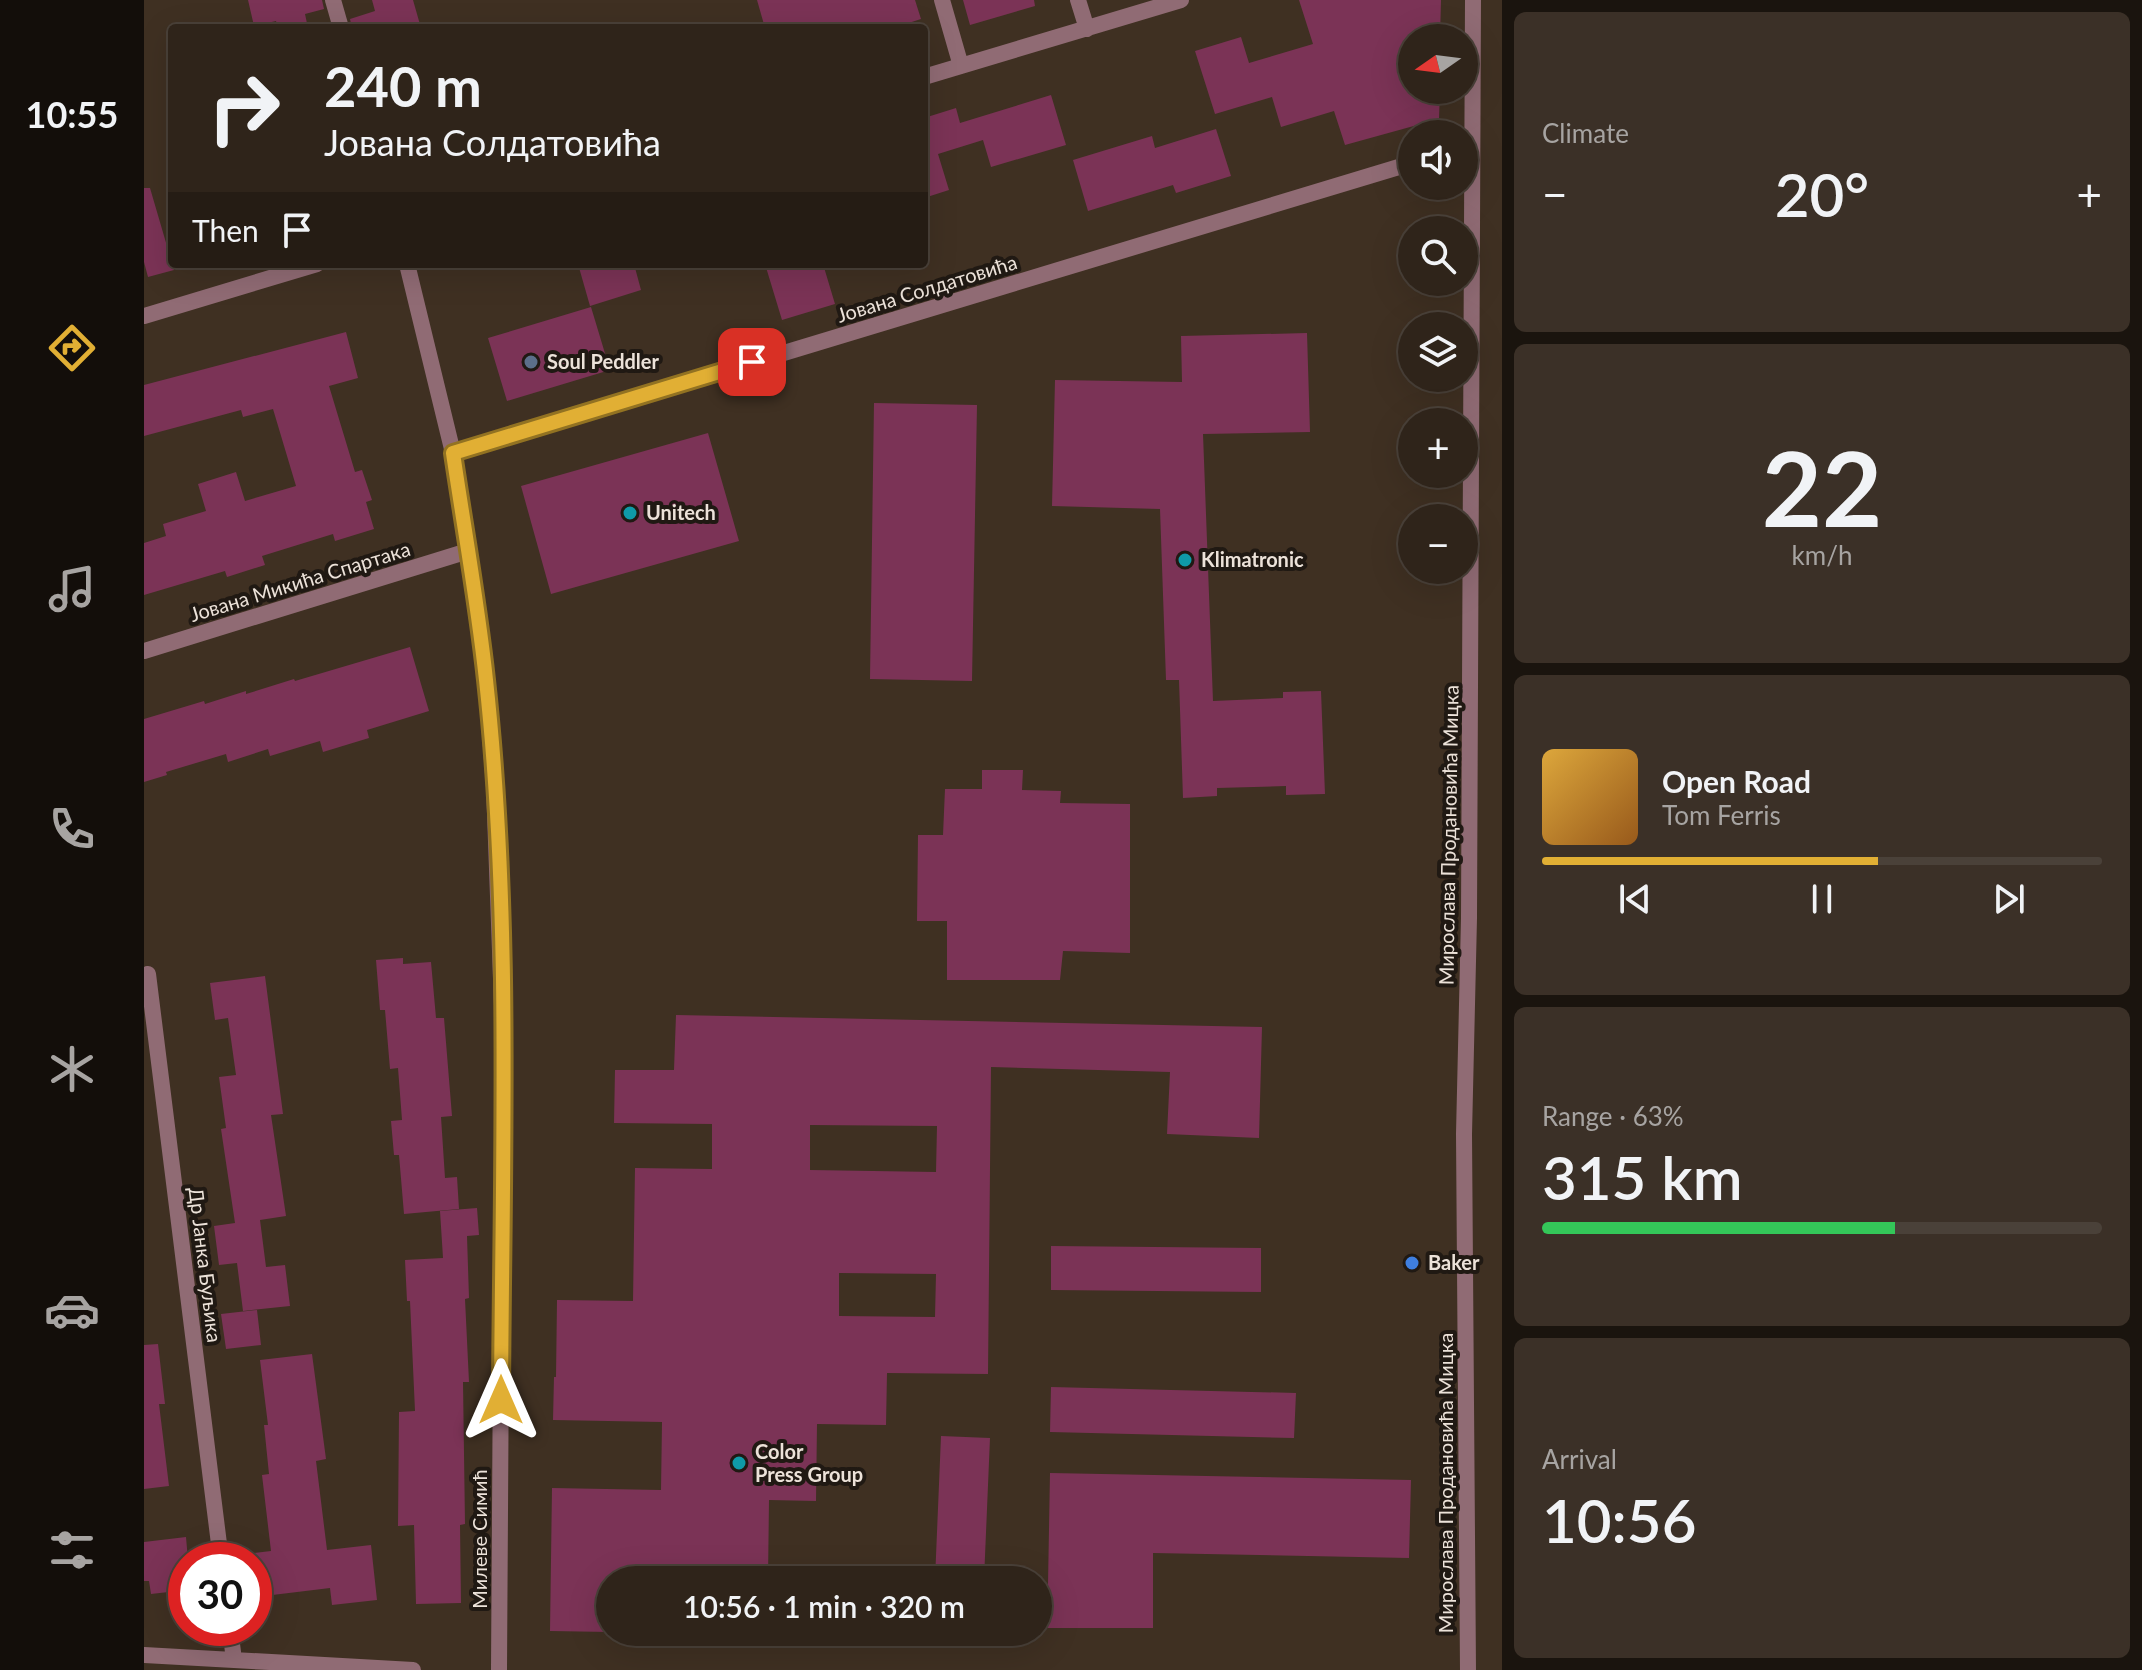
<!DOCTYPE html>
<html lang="en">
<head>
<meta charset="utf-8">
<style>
	body { margin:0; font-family:Lato,sans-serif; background:#3b3027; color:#f1f3f6; height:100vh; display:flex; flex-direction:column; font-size:30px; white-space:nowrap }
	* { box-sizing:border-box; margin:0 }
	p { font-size:26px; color:#a7a4a2 }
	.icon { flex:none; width:44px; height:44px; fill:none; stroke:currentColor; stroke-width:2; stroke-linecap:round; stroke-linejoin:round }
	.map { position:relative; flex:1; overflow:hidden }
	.side { display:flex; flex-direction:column; gap:12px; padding:12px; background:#1a140e; width:640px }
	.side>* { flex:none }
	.banner { position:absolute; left:24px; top:24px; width:760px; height:244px; border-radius:8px; box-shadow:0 8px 32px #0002,0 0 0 2px #4a4139; background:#2f241a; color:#f1f3f6; overflow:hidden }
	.needle { width:52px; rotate:256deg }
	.buttons { position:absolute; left:1254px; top:24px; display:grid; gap:16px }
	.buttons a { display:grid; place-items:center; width:80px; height:80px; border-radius:50%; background:#2f241a; box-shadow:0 8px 32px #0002,0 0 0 2px #4a4139; font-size:40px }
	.speed { position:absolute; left:24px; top:1542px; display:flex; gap:16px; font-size:40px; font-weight:700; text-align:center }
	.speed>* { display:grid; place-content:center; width:104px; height:104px; border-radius:50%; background:#2f241a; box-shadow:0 8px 32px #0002,0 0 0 2px #4a4139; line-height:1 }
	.speed .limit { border:12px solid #d22; background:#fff; color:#111 }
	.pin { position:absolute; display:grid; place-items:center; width:68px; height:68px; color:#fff; margin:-34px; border-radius:16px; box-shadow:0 4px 12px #0006 }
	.me { position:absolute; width:88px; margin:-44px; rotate:0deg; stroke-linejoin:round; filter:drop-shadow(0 0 6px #0008) }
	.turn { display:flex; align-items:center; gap:28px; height:168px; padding:0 24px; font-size:36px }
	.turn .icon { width:104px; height:104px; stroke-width:2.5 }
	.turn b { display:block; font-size:56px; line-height:68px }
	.then { display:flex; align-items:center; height:76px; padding:0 24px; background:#0003; gap:16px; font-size:30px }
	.big { font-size:60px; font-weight:600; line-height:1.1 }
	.side .tile { flex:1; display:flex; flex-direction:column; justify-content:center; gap:12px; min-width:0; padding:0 28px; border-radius:12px; background:#3b3027 }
	.side .dial { align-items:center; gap:0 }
	.dial b { font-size:104px; line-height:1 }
	.song { display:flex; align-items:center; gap:24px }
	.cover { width:96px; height:96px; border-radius:12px; background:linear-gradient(135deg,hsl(40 70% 55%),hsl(30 70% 35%)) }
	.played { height:8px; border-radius:4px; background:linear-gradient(90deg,#e1af34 60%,#4a4139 60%) }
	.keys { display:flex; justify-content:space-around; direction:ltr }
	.heat { display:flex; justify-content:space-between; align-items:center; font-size:44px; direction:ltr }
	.charge { height:12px; border-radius:6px; background:linear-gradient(90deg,#34c759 63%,#4a4139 0) }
	.trip { position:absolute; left:452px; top:1566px; width:456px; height:80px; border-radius:40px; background:#2f241a; box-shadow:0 8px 32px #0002,0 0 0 2px #4a4139; font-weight:600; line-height:80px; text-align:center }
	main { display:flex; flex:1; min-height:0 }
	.tab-bar { display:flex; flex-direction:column; width:144px; justify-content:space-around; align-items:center; background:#130e0a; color:#a7a4a2 }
	.tab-bar .icon { width:56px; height:56px }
	.tab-bar .active { color:#e1af34 }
	.tab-bar b { font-size:36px; color:#f1f3f6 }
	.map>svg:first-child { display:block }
	.building { fill:#7b3356; fill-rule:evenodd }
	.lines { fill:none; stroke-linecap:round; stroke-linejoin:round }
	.street { stroke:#906b74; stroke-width:16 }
	.route-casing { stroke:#927222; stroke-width:20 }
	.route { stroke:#e1af34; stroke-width:14 }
	.service-dot { fill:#5c6f8a; stroke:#201913; stroke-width:3 }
	.culture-dot { fill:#0f9aa8; stroke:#201913; stroke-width:3 }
	.shop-dot { fill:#3f7fe0; stroke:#201913; stroke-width:3 }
	.labels { text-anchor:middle; stroke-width:8; stroke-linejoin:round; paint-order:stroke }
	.street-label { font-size:20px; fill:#ece2d9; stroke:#201913 }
	.poi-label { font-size:20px; font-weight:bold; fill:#ece2d9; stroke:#201913; text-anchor:start }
</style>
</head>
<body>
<main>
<nav class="tab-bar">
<b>10:55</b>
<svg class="icon active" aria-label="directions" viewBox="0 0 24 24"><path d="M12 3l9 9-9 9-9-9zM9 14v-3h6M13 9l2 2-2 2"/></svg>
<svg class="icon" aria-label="music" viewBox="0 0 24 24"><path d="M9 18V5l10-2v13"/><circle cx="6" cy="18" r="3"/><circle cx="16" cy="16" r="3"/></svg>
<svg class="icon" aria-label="phone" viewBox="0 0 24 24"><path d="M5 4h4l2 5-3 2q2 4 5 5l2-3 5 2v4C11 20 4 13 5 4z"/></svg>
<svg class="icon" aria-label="climate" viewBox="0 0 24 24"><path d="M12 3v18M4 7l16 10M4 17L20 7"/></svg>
<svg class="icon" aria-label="car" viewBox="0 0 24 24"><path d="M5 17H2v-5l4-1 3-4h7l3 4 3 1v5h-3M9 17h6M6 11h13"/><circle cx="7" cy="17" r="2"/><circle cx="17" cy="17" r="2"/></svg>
<svg class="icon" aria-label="filters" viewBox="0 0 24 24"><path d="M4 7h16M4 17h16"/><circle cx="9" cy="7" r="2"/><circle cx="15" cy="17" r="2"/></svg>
</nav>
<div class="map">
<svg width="1358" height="1670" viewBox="0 0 1358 1670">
	<rect width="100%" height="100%" fill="#3f3022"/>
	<path class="building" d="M 104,0 L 178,0 L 180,9 L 161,14 L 164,28 L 134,28 L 132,21 L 110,26 Z
		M 228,0 L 269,0 L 277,28 L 208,28 L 206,19 L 231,11 Z
		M 613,0 L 771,0 L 777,19 L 749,28 L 621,28 Z
		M 819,0 L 890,0 L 891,6 L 826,25 Z
		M 1155,0 L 1297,0 L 1296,38 L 1268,38 L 1268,90 L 1296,90 L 1295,119 L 1201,145 L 1190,111 L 1137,127 L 1128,97 L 1071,114 L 1051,51 L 1097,37 L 1105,63 L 1169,44 Z
		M 907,95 L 922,145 L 847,167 L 839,140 L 794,154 L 805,190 L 780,198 L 780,118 L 812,108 L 816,123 Z
		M 1072,129 L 1087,176 L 1032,193 L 1029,185 L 944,211 L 929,160 L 1008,136 L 1011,148 Z
		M 0,188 L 6,188 L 30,270 L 4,277 L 0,262 Z
		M 434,264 L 490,264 L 497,290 L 446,306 Z
		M 621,264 L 679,264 L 691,304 L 638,320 Z
		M 447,307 L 466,370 L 363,401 L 344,338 Z
		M 202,332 L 214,378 L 185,386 L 211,472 L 218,470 L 228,500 L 222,502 L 230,529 L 191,541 L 189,534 L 118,556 L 121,565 L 83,577 L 81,571 L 0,595 L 0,543 L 22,536 L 19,524 L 62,511 L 54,484 L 92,472 L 101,501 L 152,486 L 129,409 L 99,417 L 97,410 L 0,436 L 0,385 Z
		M 1163,333 L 1166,432 L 1059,434 L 1069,701 L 1139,698 L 1139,692 L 1177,691 L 1181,794 L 1142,795 L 1142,786 L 1073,788 L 1073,796 L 1039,798 L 1035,680 L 1022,680 L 1016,509 L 908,506 L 911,380 L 1038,382 L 1037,336 Z
		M 730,403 L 833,405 L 828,681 L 726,679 Z
		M 564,433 L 595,541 L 407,594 L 377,486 Z
		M 266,647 L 285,711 L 223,730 L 225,738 L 179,752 L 176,741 L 126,756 L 124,749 L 84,762 L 82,754 L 22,772 L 23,775 L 0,782 L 0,719 L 60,701 L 61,704 L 102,691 L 102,694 L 150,679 L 151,681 Z
		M 838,770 L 879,770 L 878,790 L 917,791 L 916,803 L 986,804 L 986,953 L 919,951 L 916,980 L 803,980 L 803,921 L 773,921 L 774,835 L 799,835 L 801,789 L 838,789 Z
		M 259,958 L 259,964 L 287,962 L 292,1018 L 300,1018 L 308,1116 L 297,1117 L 301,1178 L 313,1177 L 315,1209 L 260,1214 L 255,1155 L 250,1155 L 247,1121 L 258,1120 L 254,1068 L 246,1069 L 241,1010 L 236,1010 L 232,960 Z
		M 121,976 L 139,1114 L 127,1115 L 142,1216 L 116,1220 L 122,1267 L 141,1265 L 146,1306 L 99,1311 L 93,1263 L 75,1265 L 70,1226 L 91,1223 L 77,1129 L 82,1128 L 75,1077 L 92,1075 L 84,1018 L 71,1020 L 66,983 Z
		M 532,1015 L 1118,1027 L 1115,1138 L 1023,1134 L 1026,1072 L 847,1067 L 844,1374 L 743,1373 L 742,1425 L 673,1424 L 672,1501 L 625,1500 L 624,1580 L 466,1580 L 466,1632 L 406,1631 L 408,1488 L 517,1490 L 518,1422 L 409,1420 L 410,1377 L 412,1377 L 413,1300 L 489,1301 L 491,1168 L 568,1169 L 568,1124 L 470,1123 L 471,1070 L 530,1070 ZM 666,1125 L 793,1126 L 792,1172 L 666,1170 ZM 695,1273 L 792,1274 L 791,1317 L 695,1316 Z
		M 333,1208 L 335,1235 L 323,1236 L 325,1298 L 321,1299 L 325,1382 L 319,1382 L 321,1524 L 316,1525 L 317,1603 L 272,1604 L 270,1525 L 254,1526 L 255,1412 L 271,1411 L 266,1301 L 263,1301 L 261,1260 L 299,1258 L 296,1211 Z
		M 907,1246 L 1117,1248 L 1117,1292 L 907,1290 Z
		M 113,1310 L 117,1345 L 82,1349 L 77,1314 Z
		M 14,1344 L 21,1404 L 15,1404 L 25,1486 L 0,1489 L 0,1345 Z
		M 168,1354 L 182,1459 L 172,1461 L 183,1550 L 227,1545 L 233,1600 L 188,1605 L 186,1588 L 112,1597 L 110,1553 L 127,1551 L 118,1475 L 125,1474 L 120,1425 L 124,1425 L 116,1360 Z
		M 907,1387 L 1152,1393 L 1150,1438 L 906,1432 Z
		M 797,1436 L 846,1438 L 840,1580 L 791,1580 Z
		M 906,1473 L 1267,1480 L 1265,1558 L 1009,1553 L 1009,1628 L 894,1628 L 894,1584 L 904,1584 Z
		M 42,1537 L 44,1560 L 42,1560 L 42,1590 L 7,1594 L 5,1581 L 0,1581 L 0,1542 Z"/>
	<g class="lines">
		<path class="street" d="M 189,0 L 197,28
			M 798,0 L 817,66
			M 934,0 L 943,29
			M 780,77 L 1037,0
			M 263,264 L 309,453 L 342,681 L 350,787 L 359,1033 L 355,1670
			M 0,316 L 173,264
			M 309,453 L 1268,163
			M 0,651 L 324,551
			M 4,974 L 77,1560
			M 86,1628 L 90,1660
			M 0,1655 L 269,1670
			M 1324,1670 L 1320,1134 L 1325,918 L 1329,0"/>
	</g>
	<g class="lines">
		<defs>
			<path id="route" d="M 357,1400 C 358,1161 368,918 342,680 C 334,604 320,528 309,453 L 608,362"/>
		</defs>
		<use href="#route" class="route-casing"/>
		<use href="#route" class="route"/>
	</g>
	<circle class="service-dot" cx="387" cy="362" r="8"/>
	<g class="culture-dot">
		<circle cx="486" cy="513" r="8"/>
		<circle cx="1041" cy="560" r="8"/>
		<circle cx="595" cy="1463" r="8"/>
	</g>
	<circle class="shop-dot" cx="1268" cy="1263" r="8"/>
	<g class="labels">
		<g class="street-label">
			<text transform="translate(783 289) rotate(-17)" y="7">Јована Солдатовића</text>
			<text transform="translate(156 582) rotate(-17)" y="7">Јована Микића Спартака</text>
			<text transform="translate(1305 835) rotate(-89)" y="7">Мирослава Продановића Мицка</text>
			<text transform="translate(61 1265) rotate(83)" y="7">Др Јанка Буљика</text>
			<text transform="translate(1302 1483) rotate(-90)" y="7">Мирослава Продановића Мицка</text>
			<text transform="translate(336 1539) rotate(-90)" y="7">Милеве Симић</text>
		</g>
		<g class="poi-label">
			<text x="403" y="369">Soul Peddler</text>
			<text x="502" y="520">Unitech</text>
			<text x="1057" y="567">Klimatronic</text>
			<text x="1284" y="1270">Baker</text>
			<text x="611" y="1459">Color<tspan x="611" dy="23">Press Group</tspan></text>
		</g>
	</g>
</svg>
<div class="buttons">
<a><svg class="needle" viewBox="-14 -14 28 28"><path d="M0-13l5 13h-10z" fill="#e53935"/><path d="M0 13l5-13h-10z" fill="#a7a4a2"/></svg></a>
<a><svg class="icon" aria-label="sound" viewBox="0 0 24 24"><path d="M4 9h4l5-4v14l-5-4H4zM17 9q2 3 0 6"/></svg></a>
<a><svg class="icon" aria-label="search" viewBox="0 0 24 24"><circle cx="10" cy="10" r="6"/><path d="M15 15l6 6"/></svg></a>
<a><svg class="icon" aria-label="layers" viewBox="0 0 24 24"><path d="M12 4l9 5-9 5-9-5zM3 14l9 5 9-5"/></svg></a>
<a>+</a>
<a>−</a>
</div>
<div class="speed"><div class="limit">30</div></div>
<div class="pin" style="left:608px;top:362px;background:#d93025"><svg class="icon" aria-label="arrive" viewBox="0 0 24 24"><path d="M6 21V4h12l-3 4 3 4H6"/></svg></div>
<svg class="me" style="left:357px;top:1400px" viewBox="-20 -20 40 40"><path d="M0-17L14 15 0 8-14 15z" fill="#e1af34" stroke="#fff" stroke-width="4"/></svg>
<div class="trip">10:56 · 1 min · 320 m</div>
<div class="banner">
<div class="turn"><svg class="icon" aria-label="right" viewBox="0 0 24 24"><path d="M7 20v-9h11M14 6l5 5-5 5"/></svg><div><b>240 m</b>Јована Солдатовића</div></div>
<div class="then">Then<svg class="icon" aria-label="arrive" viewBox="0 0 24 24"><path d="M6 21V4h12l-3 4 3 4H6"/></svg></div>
</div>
</div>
<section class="side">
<div class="tile"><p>Climate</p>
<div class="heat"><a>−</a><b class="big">20°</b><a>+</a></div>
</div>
<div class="tile dial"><b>22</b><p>km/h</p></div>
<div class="tile">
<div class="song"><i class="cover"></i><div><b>Open Road</b><p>Tom Ferris</p></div></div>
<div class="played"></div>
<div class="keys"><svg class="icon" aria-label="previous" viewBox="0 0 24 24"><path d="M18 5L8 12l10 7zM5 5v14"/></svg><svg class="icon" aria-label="pause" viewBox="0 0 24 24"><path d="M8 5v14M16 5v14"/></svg><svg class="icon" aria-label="next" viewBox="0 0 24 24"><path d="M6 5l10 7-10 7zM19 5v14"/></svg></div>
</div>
<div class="tile"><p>Range · 63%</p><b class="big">315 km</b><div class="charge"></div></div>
<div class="tile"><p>Arrival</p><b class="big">10:56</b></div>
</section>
</main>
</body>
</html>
